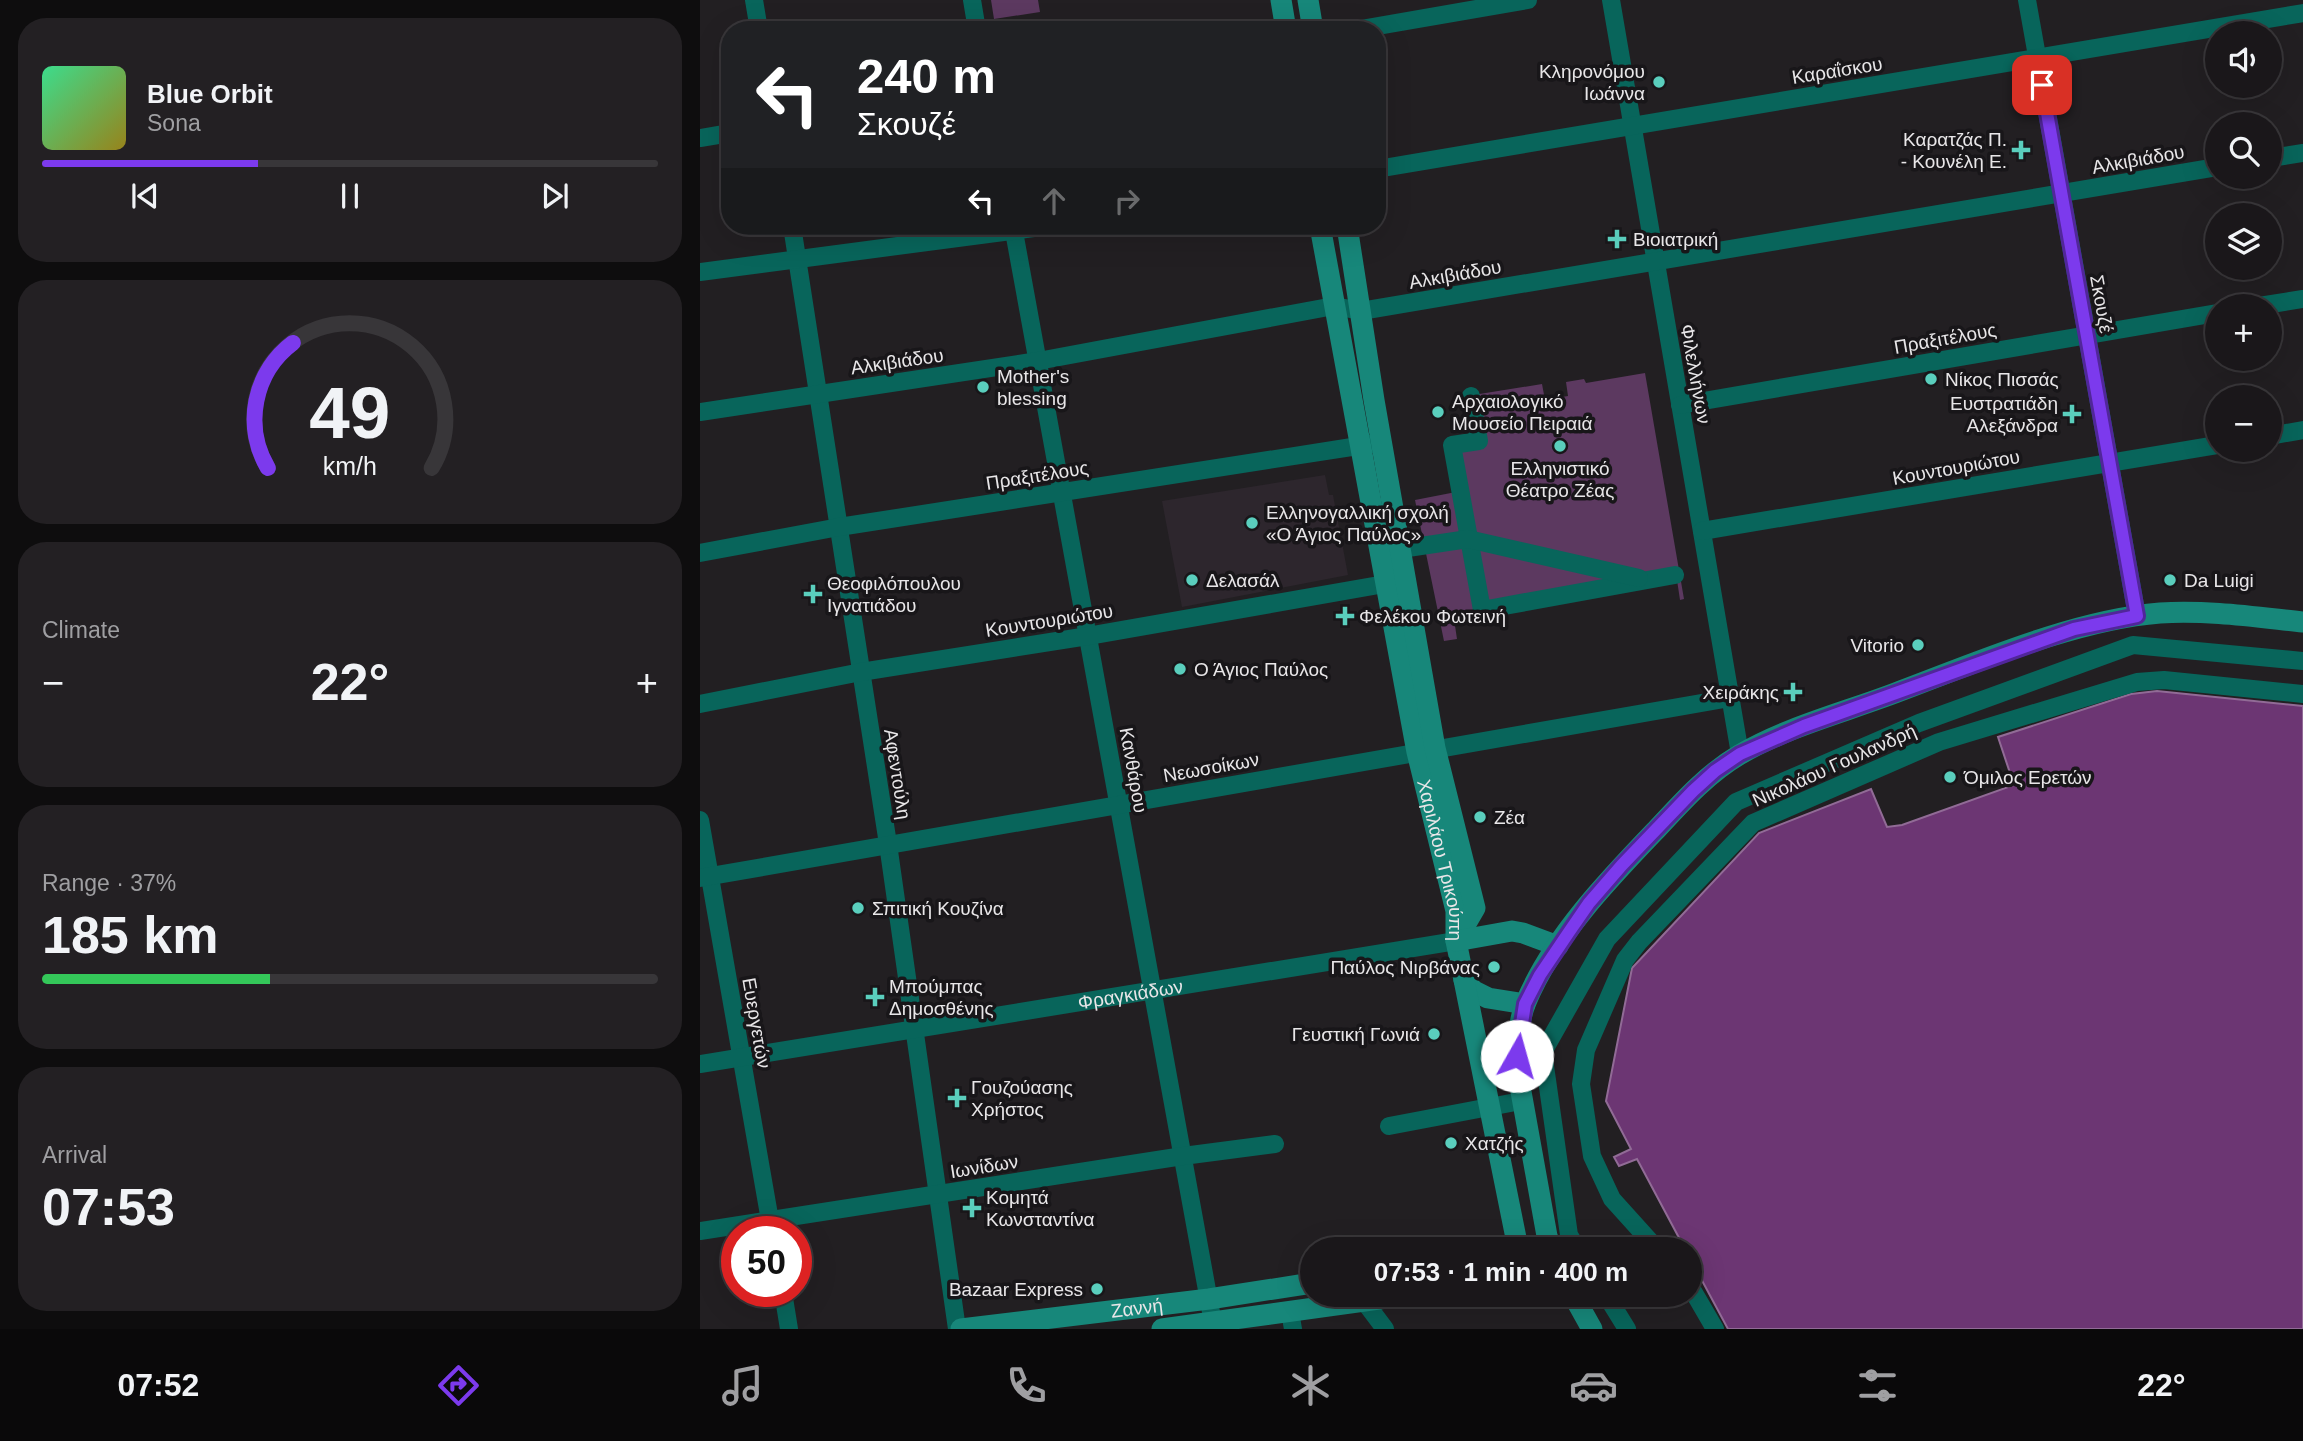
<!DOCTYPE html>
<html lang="en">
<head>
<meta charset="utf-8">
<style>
	body { margin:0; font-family:Arial,sans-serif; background:#232023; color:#f1f3f6; height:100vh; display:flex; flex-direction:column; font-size:26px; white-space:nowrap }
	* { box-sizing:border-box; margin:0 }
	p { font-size:23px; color:#9f9fa2 }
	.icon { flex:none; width:38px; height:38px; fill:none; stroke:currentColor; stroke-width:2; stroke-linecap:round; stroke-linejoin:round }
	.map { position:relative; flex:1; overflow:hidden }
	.drawer { display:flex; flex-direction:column; gap:18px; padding:18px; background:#0e0d0e; width:700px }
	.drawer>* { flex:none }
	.banner { position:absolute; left:21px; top:21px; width:665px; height:214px; border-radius:28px; box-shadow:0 7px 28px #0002,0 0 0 2px #383639; background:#202124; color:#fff; overflow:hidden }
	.buttons { position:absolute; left:1505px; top:21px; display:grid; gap:14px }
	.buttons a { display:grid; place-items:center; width:77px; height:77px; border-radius:50%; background:#1a171a; box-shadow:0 7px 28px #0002,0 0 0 2px #383639; font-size:35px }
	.speed { position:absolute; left:21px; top:1216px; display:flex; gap:14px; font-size:35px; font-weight:700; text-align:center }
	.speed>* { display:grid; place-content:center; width:91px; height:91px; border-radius:50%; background:#1a171a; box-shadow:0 7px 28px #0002,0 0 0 2px #383639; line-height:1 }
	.speed .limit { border:10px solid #d22; background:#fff; color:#111 }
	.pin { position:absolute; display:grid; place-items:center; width:60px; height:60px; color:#fff; margin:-30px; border-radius:14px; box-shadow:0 4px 10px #0006 }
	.me { position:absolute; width:77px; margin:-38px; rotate:7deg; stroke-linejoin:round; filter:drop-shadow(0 0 5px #0008) }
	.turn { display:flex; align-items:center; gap:24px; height:147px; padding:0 21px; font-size:32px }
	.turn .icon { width:91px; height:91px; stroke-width:2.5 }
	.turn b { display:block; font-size:49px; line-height:60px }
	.lanes { display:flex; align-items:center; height:66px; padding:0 21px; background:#0003; justify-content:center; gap:35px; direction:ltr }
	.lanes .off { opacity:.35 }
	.big { font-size:52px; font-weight:700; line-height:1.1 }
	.drawer .widget { flex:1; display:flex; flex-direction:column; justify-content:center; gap:10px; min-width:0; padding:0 24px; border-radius:28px; background:#232023 }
	.drawer .dial { align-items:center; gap:0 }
	.dial svg { height:182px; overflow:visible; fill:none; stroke:#383639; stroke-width:7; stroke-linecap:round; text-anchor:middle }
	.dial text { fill:#f1f3f6; stroke:none }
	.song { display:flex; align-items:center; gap:21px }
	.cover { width:84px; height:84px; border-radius:10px; background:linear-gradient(135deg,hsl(150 70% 55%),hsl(50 70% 35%)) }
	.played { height:7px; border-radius:4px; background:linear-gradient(90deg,#7c3aed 35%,#383639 35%) }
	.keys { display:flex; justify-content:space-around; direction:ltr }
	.heat { display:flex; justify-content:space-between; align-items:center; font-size:38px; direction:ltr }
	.charge { height:10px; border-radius:5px; background:linear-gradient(90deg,#34c759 37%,#383639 0) }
	.trip { position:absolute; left:600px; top:1237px; width:402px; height:70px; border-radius:35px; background:#1a171a; box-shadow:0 7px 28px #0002,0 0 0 2px #383639; font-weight:700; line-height:70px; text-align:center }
	.menu { display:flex; height:112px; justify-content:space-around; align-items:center; background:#0a090a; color:#9f9fa2 }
	.menu .icon { width:49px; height:49px }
	.menu .active { color:#7c3aed }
	.menu b { font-size:32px; color:#f1f3f6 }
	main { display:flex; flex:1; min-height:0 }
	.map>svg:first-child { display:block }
	.built { fill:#2d262d }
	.green { fill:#5c3960 }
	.water { fill:#6c3673; stroke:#916b96; stroke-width:2 }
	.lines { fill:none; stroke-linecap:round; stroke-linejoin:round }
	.street { stroke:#08655b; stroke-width:18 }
	.secondary { stroke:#17877a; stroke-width:21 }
	.route-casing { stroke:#51269a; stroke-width:18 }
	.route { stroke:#7c3aed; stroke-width:12 }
	.poi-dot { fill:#5acebd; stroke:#181619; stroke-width:2.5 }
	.labels { text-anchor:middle; stroke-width:7; stroke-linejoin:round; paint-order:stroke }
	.street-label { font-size:19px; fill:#e8e6e8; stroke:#181619 }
	.poi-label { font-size:19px; fill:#e8e6e8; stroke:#181619; text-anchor:start }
</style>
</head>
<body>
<main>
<section class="drawer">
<div class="widget">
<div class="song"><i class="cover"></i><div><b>Blue Orbit</b><p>Sona</p></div></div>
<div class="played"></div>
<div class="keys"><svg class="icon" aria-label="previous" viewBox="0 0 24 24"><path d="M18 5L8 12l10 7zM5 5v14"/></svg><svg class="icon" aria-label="pause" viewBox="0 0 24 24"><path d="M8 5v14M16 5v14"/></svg><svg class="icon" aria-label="next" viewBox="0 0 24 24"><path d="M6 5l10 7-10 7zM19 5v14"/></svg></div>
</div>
<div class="widget dial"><svg viewBox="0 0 100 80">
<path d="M14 69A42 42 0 1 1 86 69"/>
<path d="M14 69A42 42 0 0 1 25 14" stroke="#7c3aed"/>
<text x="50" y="56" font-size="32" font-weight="700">49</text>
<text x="50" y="72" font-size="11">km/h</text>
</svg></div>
<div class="widget"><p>Climate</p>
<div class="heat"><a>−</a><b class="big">22°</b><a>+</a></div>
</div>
<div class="widget"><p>Range · 37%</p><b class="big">185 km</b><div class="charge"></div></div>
<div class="widget"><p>Arrival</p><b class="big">07:53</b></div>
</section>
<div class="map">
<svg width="1603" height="1329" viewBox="0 0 1603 1329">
	<rect width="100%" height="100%" fill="#221f22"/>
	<path class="built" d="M 625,475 L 629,495 L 633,495 L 648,575 L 482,607 L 462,501 Z"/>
	<path class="green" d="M 291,0 L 338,0 L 340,12 L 294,19 Z
		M 945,373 L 984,599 L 980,600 L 977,580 L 754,619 L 757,639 L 744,641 L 715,500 L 756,492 L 748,442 L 774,437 L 767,396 L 842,384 L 845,400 L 868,396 L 866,382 L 884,379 L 886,383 Z"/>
	<path class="water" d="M 1457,691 L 1603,706 L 1603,1329 L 1028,1329 L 991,1260 L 990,1250 L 985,1249 L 937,1159 L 919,1166 L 914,1157 L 931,1149 L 906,1101 L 932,968 L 1059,833 L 1171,789 L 1187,827 L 1202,825 L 1314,785 L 1298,737 L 1431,694 Z"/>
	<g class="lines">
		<g class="street">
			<path d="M 54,0 L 59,30"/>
			<path d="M 272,0 L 277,30"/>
			<path d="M 911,0 L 1040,754"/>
			<path d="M 1327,0 L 1437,616"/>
			<path d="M 655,30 L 828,0"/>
			<path d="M 0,138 L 30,133"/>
			<path d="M 1570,158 L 1603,153"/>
			<path d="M 677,169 L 1603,13"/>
			<path d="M 92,226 L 188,844 L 257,1329"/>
			<path d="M 313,226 L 511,1312"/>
			<path d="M 0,272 L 349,226"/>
			<path d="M 1559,306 L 1603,299"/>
			<path d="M 771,396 L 779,441 L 752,445 L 782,610 L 975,575"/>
			<path d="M 980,405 L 1517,313"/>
			<path d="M 0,412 L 338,361 L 634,306 L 661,311 L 1517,167"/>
			<path d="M 1570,436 L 1603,430"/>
			<path d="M 1002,531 L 1517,445"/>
			<path d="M 701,549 L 768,539 L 939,578"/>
			<path d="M 0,553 L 139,527 L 671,444"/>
			<path d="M 0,704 L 161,672 L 388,636 L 696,582"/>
			<path d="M 0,820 L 72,1232"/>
			<path d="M 0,878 L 1030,698"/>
			<path id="s1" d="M 0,1064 L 756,941"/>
			<path d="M 689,1126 L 821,1101"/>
			<path d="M 0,1231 L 483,1156 L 575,1144"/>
			<path d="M 878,1250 L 869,1235 L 843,1052 L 907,939 L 1036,802 L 1219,723 L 1433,645 L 1603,661"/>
			<path d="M 958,1250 L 912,1199 L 892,1156 L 881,1084 L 886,1050 L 925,960 L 939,942 L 1053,823 L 1239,742 L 1437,682 L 1464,680 L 1603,694"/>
			<path d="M 990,1286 L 1015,1329"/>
			<path d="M 83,1292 L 89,1329"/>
			<path d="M 663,1295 L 664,1301 L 685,1329"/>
			<path d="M 906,1295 L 927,1329"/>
			<path d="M 590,1312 L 593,1329"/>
		</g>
		<g class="secondary">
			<path d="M 581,0 L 586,30"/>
			<path d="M 608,0 L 613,30"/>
			<path id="s2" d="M 620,226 L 717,752 L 756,911 L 756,941 L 764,980 L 774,991 L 788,998 L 825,1004"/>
			<path d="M 647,226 L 674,400 L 735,748 L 775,908 L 757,939"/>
			<path d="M 756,941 L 812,931 L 823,933 L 858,946"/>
			<path d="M 764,980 L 818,1248"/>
			<path d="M 852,1250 L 847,1236 L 818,1075 C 817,1052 817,1023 826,1002 C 853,937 909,879 957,829 C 982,802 1007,774 1039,755 C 1085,728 1138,714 1187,696 C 1271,665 1372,620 1460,613 C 1508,610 1555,617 1603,622"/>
			<path d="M 873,1295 L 892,1329"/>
			<path id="s3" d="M 261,1329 L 509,1299 L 612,1283"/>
			<path d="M 462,1329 L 708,1295"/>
		</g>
	</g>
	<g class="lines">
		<defs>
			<path id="route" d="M 817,1056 L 825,1004 L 840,975 L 869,932 L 889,903 L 922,865 L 993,791 L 1015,771 L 1040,754 L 1104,726 L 1374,629 L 1437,616 L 1342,85"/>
		</defs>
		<use href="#route" class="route-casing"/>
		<use href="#route" class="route"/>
	</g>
	<g class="poi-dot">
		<circle cx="959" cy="82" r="7"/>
		<path d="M1317.5 139.5h7v7h7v7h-7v7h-7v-7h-7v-7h7z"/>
		<path d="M913.5 228.5h7v7h7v7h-7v7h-7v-7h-7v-7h7z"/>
		<circle cx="1231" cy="379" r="7"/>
		<circle cx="283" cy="387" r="7"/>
		<circle cx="738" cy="412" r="7"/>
		<path d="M1368.5 403.5h7v7h7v7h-7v7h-7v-7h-7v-7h7z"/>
		<circle cx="860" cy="446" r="7"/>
		<circle cx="552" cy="523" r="7"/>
		<circle cx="492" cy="580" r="7"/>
		<circle cx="1470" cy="580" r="7"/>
		<path d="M109.5 583.5h7v7h7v7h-7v7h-7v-7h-7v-7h7z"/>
		<path d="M641.5 605.5h7v7h7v7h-7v7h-7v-7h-7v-7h7z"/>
		<circle cx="1218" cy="645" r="7"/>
		<circle cx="480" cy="669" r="7"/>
		<path d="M1089.5 681.5h7v7h7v7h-7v7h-7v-7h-7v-7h7z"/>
		<circle cx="1250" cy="777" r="7"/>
		<circle cx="780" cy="817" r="7"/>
		<circle cx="158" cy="908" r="7"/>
		<circle cx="794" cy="967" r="7"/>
		<path d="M171.5 986.5h7v7h7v7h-7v7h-7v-7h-7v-7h7z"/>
		<circle cx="734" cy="1034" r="7"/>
		<path d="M253.5 1087.5h7v7h7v7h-7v7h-7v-7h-7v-7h7z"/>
		<circle cx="751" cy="1143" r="7"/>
		<path d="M268.5 1197.5h7v7h7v7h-7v7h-7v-7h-7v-7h7z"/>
		<circle cx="397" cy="1289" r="7"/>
	</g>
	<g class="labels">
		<g class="street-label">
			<text transform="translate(1137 70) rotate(-9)" y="7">Καραΐσκου</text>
			<text transform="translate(1438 159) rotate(-10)" y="7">Αλκιβιάδου</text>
			<text transform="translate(755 274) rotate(-10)" y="7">Αλκιβιάδου</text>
			<text transform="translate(1402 304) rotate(80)" y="7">Σκουζέ</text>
			<text transform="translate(1245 338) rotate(-10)" y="7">Πραξιτέλους</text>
			<text transform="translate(197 361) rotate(-8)" y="7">Αλκιβιάδου</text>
			<text transform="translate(996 374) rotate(80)" y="7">Φιλελλήνων</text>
			<text transform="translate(1256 467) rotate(-10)" y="7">Κουντουριώτου</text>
			<text transform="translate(337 475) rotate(-9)" y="7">Πραξιτέλους</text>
			<text transform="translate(349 620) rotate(-9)" y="7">Κουντουριώτου</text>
			<text transform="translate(1134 765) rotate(-24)" y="7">Νικολάου Γουλανδρή</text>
			<text transform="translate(511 767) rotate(-10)" y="7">Νεωσοίκων</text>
			<text transform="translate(434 770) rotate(80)" y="7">Κανθάρου</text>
			<text transform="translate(198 774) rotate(81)" y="7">Αφεντούλη</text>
			<text dy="7" stroke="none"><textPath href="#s2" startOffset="646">Χαριλάου Τρικούπη</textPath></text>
			<text dy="7" stroke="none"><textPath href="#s1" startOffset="436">Φραγκιάδων</textPath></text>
			<text transform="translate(57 1023) rotate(80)" y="7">Ευεργετών</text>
			<text transform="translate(284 1166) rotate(-9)" y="7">Ιωνίδων</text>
			<text dy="7" stroke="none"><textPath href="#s3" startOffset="177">Ζαννή</textPath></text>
		</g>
		<g class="poi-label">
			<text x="945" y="78" text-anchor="end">Κληρονόμου<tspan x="945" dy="22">Ιωάννα</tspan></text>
			<text x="1307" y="146" text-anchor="end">Καρατζάς Π.<tspan x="1307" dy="22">- Κουνέλη Ε.</tspan></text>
			<text x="933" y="246">Βιοιατρική</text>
			<text x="297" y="383">Mother's<tspan x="297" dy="22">blessing</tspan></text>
			<text x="1245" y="386">Νίκος Πισσάς</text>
			<text x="752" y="408">Αρχαιολογικό<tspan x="752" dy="22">Μουσείο Πειραιά</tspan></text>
			<text x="1358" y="410" text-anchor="end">Ευστρατιάδη<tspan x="1358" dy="22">Αλεξάνδρα</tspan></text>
			<text x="860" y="475" text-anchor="middle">Ελληνιστικό<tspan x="860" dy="22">Θέατρο Ζέας</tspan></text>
			<text x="566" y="519">Ελληνογαλλική σχολή<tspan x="566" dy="22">«Ο Άγιος Παύλος»</tspan></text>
			<text x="506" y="587">Δελασάλ</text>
			<text x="1484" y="587">Da Luigi</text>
			<text x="127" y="590">Θεοφιλόπουλου<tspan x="127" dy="22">Ιγνατιάδου</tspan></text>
			<text x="659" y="623">Φελέκου Φωτεινή</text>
			<text x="1204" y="652" text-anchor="end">Vitorio</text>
			<text x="494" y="676">Ο Άγιος Παύλος</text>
			<text x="1079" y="699" text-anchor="end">Χειράκης</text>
			<text x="1264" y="784">Όμιλος Ερετών</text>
			<text x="794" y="824">Ζέα</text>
			<text x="172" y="915">Σπιτική Κουζίνα</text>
			<text x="780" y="974" text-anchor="end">Παύλος Νιρβάνας</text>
			<text x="189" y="993">Μπούμπας<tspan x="189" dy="22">Δημοσθένης</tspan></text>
			<text x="720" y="1041" text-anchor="end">Γευστική Γωνιά</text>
			<text x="271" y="1094">Γουζούασης<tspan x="271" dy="22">Χρήστος</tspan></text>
			<text x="765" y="1150">Χατζής</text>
			<text x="286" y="1204">Κομητά<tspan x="286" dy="22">Κωνσταντίνα</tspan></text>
			<text x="383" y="1296" text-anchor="end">Bazaar Express</text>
		</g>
	</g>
</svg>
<div class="buttons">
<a><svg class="icon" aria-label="sound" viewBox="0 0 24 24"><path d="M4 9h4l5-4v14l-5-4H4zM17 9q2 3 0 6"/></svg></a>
<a><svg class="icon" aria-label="search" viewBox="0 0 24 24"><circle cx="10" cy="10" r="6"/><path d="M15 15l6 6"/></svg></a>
<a><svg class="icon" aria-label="layers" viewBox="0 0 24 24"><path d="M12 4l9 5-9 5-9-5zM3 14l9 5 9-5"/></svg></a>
<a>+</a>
<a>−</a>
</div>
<div class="speed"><div class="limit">50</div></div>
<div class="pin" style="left:1342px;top:85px;background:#d93025"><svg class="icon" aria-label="arrive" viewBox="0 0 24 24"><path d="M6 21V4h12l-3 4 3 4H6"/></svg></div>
<svg class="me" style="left:817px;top:1056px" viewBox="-20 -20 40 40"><circle r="19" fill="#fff"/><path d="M0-13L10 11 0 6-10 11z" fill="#7c3aed"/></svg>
<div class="trip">07:53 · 1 min · 400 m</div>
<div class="banner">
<div class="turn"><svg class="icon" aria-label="left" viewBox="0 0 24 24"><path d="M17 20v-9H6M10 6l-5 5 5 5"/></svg><div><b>240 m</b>Σκουζέ</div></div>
<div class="lanes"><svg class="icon" aria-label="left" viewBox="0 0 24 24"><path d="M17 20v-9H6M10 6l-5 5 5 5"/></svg><svg class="icon off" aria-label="ahead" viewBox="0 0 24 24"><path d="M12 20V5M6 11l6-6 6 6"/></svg><svg class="icon off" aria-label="right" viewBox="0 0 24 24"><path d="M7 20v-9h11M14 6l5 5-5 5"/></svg></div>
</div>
</div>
</main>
<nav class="menu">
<b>07:52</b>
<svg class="icon active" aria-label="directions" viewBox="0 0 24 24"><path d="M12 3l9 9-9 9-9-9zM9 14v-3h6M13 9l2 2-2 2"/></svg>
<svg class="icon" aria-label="music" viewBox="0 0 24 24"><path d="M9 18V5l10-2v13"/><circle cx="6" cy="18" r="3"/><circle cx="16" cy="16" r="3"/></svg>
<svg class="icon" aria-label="phone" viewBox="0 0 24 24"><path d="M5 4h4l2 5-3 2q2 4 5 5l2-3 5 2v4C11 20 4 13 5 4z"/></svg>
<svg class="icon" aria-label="climate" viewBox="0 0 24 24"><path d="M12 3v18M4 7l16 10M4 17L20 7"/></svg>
<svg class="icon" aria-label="car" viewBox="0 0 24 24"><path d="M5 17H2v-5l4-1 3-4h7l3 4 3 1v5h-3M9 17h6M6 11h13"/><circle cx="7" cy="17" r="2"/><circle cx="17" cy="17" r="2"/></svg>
<svg class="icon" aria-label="filters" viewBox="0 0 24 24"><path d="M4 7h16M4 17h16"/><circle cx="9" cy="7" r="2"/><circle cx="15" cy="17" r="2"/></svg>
<b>22°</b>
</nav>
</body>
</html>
